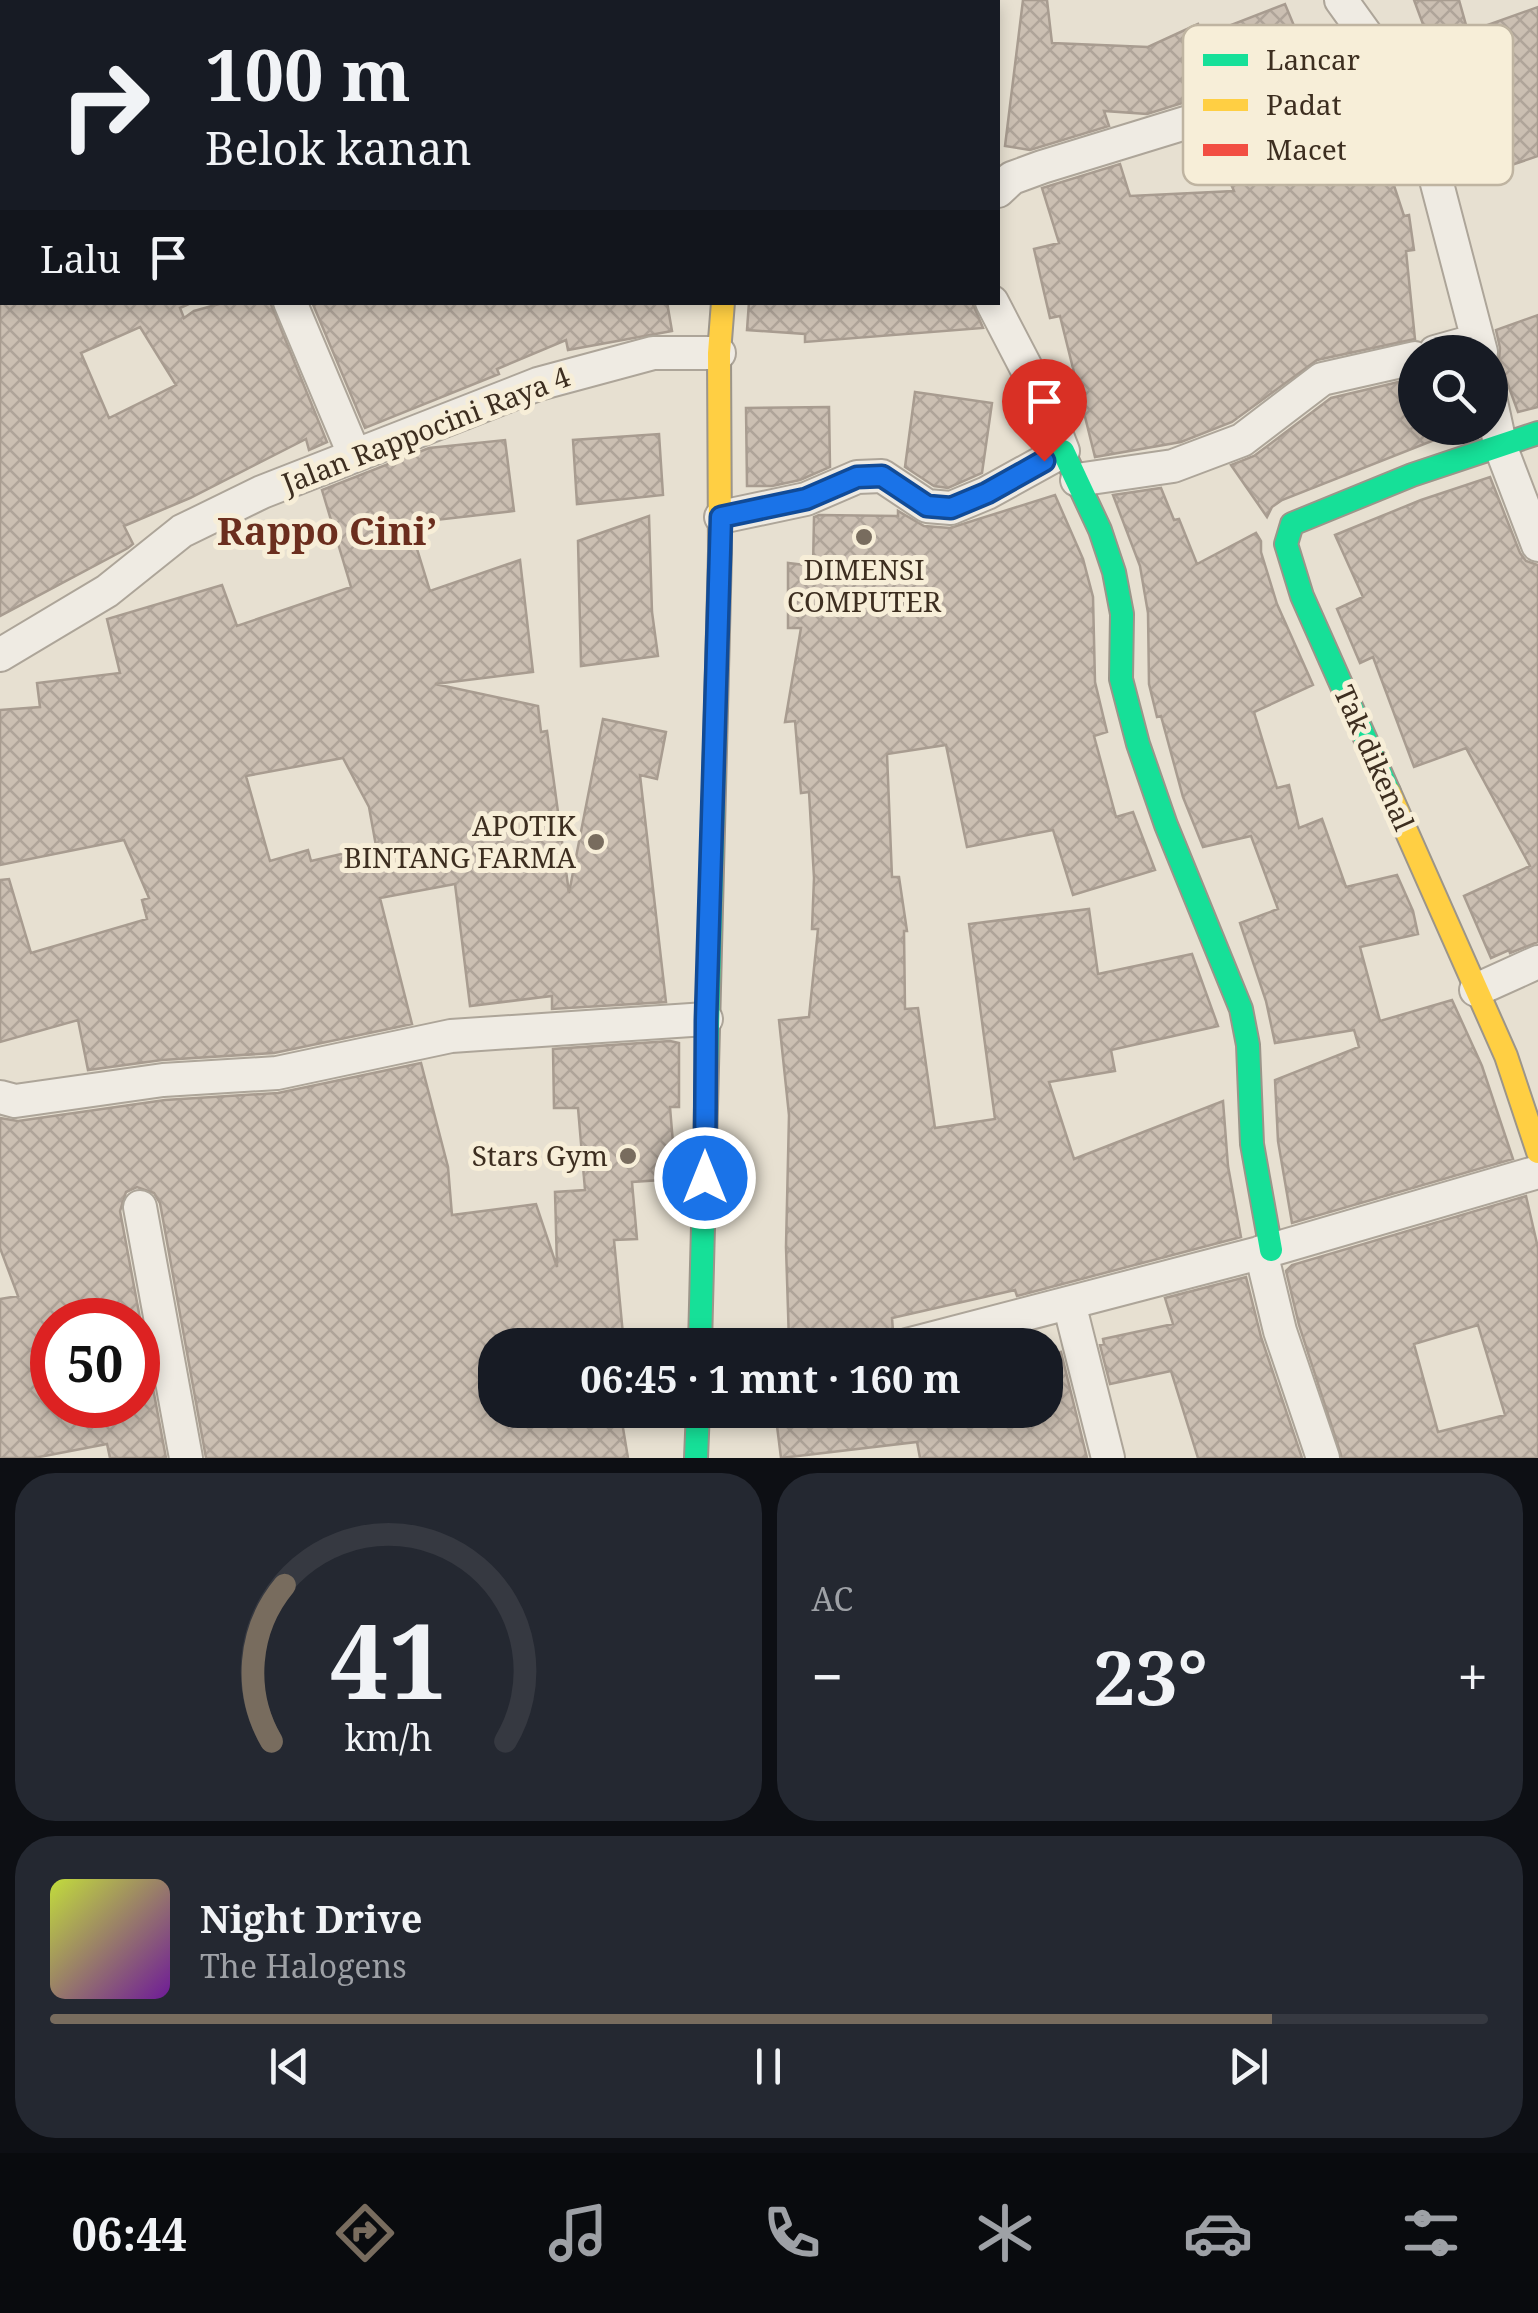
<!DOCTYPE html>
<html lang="id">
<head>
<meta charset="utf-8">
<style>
	body { margin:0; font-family:"Noto Serif",serif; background:#242831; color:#f1f3f6; height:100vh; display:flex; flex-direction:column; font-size:38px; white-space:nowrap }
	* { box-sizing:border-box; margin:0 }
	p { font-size:32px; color:#9ea1a6 }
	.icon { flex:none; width:55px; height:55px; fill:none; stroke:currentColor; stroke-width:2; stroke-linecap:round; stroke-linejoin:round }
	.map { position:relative; height:1458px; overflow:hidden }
	.details { display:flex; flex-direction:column; gap:15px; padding:15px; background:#0d0f14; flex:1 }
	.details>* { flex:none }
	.hud { position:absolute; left:0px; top:0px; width:1000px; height:305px; box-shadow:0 5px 15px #0003; background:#171b24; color:#f1f3f6; overflow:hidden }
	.fabs { position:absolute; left:1398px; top:335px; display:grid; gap:20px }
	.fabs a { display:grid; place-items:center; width:110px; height:110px; border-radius:50%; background:#171b24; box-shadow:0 5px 15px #0003; font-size:50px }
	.speed { position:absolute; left:30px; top:1298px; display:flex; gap:20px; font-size:50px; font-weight:700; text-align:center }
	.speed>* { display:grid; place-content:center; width:130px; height:130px; border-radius:50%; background:#171b24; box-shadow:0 5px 15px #0003; line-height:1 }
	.speed .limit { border:15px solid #d22; background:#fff; color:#111 }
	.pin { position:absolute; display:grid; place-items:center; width:85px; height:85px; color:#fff; margin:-102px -42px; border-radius:50% 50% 50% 0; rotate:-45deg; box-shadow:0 0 10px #0007 }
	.pin .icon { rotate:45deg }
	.me { position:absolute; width:110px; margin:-55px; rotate:0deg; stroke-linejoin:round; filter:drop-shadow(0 0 8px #0008) }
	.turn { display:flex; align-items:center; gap:35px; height:210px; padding:0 40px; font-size:45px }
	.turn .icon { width:130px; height:130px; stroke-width:2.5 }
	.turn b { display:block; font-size:70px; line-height:85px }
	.then { display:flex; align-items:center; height:95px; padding:0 40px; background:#0003; gap:20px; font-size:38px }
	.big { font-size:75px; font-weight:700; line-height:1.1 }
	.details .tile { flex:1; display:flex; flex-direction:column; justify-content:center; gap:15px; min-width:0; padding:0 35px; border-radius:40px; background:#242831 }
	.details .dial { align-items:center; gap:0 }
	.dial svg { height:260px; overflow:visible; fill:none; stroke:#363941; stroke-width:7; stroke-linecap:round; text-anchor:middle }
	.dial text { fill:#f1f3f6; stroke:none }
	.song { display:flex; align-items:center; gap:30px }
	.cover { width:120px; height:120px; border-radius:15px; background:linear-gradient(135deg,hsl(70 70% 55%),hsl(280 70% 35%)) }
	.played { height:10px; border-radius:5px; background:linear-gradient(90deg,#786c5e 85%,#363941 85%) }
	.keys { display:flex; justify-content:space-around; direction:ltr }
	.heat { display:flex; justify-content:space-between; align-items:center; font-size:55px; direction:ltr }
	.details .tiles { flex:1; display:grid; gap:15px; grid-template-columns:1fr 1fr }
	.tile:last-child { grid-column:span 2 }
	.trip { position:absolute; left:478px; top:1328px; width:585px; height:100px; border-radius:40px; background:#171b24; box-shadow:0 5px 15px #0003; font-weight:700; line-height:100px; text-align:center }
	.tabs { display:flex; height:160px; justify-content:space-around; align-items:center; background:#090b0e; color:#9ea1a6 }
	.tabs .icon { width:70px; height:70px }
	.tabs .current { color:#786c5e }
	.tabs b { font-size:45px; color:#f1f3f6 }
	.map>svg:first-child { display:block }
	.building { fill:url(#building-cross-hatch); stroke:#a89c90; stroke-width:2.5; fill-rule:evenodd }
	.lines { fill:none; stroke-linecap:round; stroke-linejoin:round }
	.street-casing { stroke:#ada599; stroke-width:36 }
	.fast-casing { stroke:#9c958a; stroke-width:26 }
	.slow-casing { stroke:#9c958a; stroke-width:26 }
	.jam-casing { stroke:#9c958a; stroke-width:26 }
	.street { stroke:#efebe3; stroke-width:32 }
	.fast { stroke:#16e098; stroke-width:22 }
	.slow { stroke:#ffcf43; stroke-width:22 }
	.jam { stroke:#f24e42; stroke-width:22 }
	.route-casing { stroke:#114b97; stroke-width:25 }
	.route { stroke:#1a73e8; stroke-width:18 }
	.poi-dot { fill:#786c5e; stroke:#f7eed8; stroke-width:4 }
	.labels { text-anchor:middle; stroke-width:10; stroke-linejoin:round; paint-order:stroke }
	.street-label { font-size:28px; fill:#3d2e20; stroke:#f7eed8 }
	.poi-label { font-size:28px; fill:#3d2e20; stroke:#f7eed8; text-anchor:end }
	.district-label { font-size:38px; font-weight:bold; fill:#6b2e1e; stroke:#f7eed8 }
	.key { fill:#f7eed8; stroke:#bfb4a1; stroke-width:2.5 }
	.key-label { font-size:28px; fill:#3d2e20 }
</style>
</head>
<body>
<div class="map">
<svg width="1538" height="1458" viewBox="0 0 1538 1458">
	<defs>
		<pattern id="building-cross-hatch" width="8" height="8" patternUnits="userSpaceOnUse" patternTransform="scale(2.5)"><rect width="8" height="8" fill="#cbbfb2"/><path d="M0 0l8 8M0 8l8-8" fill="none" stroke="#afa499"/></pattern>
	</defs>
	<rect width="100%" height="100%" fill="#e7e0d1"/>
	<path class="building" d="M 1023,0 L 1047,0 L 1052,43 L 1148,47 L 1198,24 L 1203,36 L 1285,4 L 1307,57 L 1211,94 L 1147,114 L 1104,111 L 1109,126 L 1030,150 L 1005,146 Z
		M 1414,0 L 1459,0 L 1468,32 L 1538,7 L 1538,156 L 1488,173 L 1462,101 L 1453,105 Z
		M 1359,79 L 1404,216 L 1409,215 L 1414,250 L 1406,251 L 1415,339 L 1317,360 L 1232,422 L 1181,442 L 1095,457 L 1060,316 L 1050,318 L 1034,249 L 1059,243 L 1042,188 L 1120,164 L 1130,196 L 1234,191 L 1210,136 Z
		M 0,302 L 193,302 L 180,308 L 184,318 L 194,311 L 226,302 L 270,302 L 327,442 L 309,450 L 306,439 L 190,498 L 124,526 L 133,544 L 128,548 L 0,616 ZM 140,327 L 176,385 L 109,418 L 81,353 Z
		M 312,302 L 667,302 L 672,331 L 568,350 L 566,340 L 497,369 L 499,374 L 365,428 Z
		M 749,302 L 972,302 L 983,328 L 805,342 L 805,334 L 747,330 Z
		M 1538,315 L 1538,407 L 1518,412 L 1499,360 L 1500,348 L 1496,330 Z
		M 1415,378 L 1415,428 L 1434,428 L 1437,439 L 1282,500 L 1272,507 L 1267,517 L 1231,465 L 1254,456 L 1331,398 Z
		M 915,392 L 992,403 L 982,473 L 948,488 L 934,486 L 905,467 Z
		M 829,407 L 830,467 L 800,480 L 772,486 L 747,486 L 746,408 Z
		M 659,434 L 663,495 L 577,504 L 573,440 Z
		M 505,440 L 514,511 L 409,523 L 430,591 L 520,560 L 533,672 L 435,684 L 538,706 L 541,732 L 547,731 L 569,893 L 603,719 L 666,732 L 657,779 L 640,775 L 666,1002 L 552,1009 L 552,996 L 470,1006 L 455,884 L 380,898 L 412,1024 L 274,1053 L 162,1060 L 88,1070 L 78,1020 L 0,1042 L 0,880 L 9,879 L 31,953 L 147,919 L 142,900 L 149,898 L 124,840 L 0,865 L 0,710 L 40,707 L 37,683 L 120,673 L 107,619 L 222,585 L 237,626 L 351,587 L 322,490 L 429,448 ZM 343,758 L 369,807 L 376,846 L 311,861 L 308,850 L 270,861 L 246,776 Z
		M 1490,477 L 1520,553 L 1526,561 L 1538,565 L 1538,942 L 1510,953 L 1509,950 L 1491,958 L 1464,896 L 1530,866 L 1466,748 L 1414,767 L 1373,657 L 1360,663 L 1337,609 L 1363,597 L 1335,535 L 1421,500 Z
		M 1161,488 L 1174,520 L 1179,519 L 1197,564 L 1256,533 L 1261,541 L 1261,552 L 1277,604 L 1313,685 L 1254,712 L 1277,788 L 1289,785 L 1299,828 L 1322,819 L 1346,887 L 1397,875 L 1413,911 L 1418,934 L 1360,947 L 1380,1021 L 1452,1000 L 1482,1066 L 1513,1159 L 1292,1223 L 1278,1141 L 1275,1080 L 1359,1047 L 1354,1030 L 1275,1043 L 1266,1001 L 1240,923 L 1278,909 L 1251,836 L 1203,847 L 1183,797 L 1161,716 L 1157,717 L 1149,684 L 1148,613 L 1140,566 L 1113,495 Z
		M 1055,495 L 1083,559 L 1093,597 L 1095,682 L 1107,732 L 1094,736 L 1116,817 L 1133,812 L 1155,870 L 1073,895 L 1053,830 L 967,847 L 946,745 L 887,754 L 892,877 L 899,877 L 907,931 L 904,931 L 905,1009 L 918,1008 L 935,1128 L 995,1119 L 969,924 L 1089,909 L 1098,974 L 1192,954 L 1218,1026 L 1111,1050 L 1115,1071 L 1049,1082 L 1074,1159 L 1223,1101 L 1228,1166 L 1241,1237 L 1017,1296 L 1015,1290 L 892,1318 L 893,1331 L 888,1339 L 789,1342 L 786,1247 L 789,1115 L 779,1020 L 809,1017 L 818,929 L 812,929 L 814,878 L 809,792 L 801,793 L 795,721 L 785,722 L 801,628 L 788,628 L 788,563 L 813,566 L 814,517 L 819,515 L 898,516 L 898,511 L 924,526 L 950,528 Z
		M 649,516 L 652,612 L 658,656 L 581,666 L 578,541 Z
		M 670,1041 L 679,1043 L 679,1107 L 670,1107 L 676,1179 L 632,1182 L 637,1239 L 614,1240 L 624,1345 L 495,1345 L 495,1410 L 620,1410 L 628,1458 L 206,1458 L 160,1203 L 154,1193 L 137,1187 L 126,1192 L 120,1211 L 166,1458 L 110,1458 L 107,1444 L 34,1458 L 0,1458 L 0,1299 L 18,1296 L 0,1248 L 0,1118 L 18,1121 L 165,1100 L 278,1093 L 421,1063 L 448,1167 L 452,1215 L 536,1204 L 557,1267 L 555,1192 L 585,1190 L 578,1108 L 554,1108 L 553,1049 ZM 52,1320 L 138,1320 L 138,1405 L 52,1405 Z
		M 1526,1196 L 1538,1248 L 1538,1458 L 1342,1458 L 1299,1325 L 1286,1271 L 1292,1265 ZM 1478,1325 L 1505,1415 L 1438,1432 L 1414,1344 Z
		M 1246,1277 L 1261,1337 L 1302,1458 L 1198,1458 L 1171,1371 L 1110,1384 L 1100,1345 L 1104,1344 L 1103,1339 L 1173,1324 L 1165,1298 Z
		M 1061,1352 L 1087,1458 L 920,1458 L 917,1442 L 781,1458 L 775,1410 L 1045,1410 L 1045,1354 Z"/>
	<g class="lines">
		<defs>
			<path id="street" d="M 186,0 L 186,2
				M 1341,0 L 1377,50
				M 24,2 L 28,0
				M 0,18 L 2,16
				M 998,191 L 1012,178 L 1042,167 L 1218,113 L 1400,42 L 1481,352
				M 0,204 L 2,202
				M 290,302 L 354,454
				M 1435,352 L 1478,340
				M 1490,397 L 1501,448 L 1538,545
				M 1077,480 L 1173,466 L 1242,440 L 1322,379 L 1415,358
				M 721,517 L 806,499 L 857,477 L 882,476 L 927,506 L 951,508 L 987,493 L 1063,451 L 1044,402 L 992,302
				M 0,655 L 107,591 L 182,531 L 262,492 L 538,384 L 653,353 L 719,353
				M 1476,990 L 1538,962
				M 0,1097 L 15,1101 L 163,1080 L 277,1073 L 451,1036 L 706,1019
				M 140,1207 L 186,1458
				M 1261,1252 L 1280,1331 L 1323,1458
				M 1069,1303 L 1108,1458
				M 907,1345 L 1271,1250 L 1538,1172"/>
			<path id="fast" d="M 1063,451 L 1100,530 L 1114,572 L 1122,614 L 1121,679 L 1138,744 L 1166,825 L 1241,1009 L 1248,1045 L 1252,1144 L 1271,1250
				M 1389,792 L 1302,596 L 1286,544 L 1292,524 L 1412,475 L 1538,433
				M 700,1345 L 720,551
				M 696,1458 L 698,1410"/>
			<path id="slow" d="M 720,551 L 719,353 L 723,302
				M 1389,792 L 1506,1056 L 1538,1152"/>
			<path id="jam" d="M 731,0 L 731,2"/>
		</defs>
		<use href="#street" class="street-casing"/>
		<use href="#fast" class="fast-casing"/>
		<use href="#slow" class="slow-casing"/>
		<use href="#jam" class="jam-casing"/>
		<use href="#street" class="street"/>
		<use href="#fast" class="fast"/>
		<use href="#slow" class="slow"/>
		<use href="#jam" class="jam"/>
	</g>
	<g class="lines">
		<defs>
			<path id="route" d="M 705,1178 L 706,1020 L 721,517 L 806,499 L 857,477 L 882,476 L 927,506 L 951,508 L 987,493 L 1044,461"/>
		</defs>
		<use href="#route" class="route-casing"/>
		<use href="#route" class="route"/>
	</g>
	<g class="poi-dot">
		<circle cx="864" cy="537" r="10"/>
		<circle cx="596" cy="842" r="10"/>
		<circle cx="628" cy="1156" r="10"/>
	</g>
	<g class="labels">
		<g class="street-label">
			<text transform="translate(426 430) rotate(-21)" y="10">Jalan Rappocini Raya 4</text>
			<text transform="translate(1374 758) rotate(66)" y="10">Tak dikenal</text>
		</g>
		<g class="poi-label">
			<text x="864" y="580" text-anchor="middle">DIMENSI<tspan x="864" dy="32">COMPUTER</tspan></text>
			<text x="576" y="836">APOTIK<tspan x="576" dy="32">BINTANG FARMA</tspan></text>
			<text x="608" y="1166">Stars Gym</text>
		</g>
		<g class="district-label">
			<text x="327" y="545">Rappo Ciniʼ</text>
		</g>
	</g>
	<rect x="1183" y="25" width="330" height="160" rx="15" class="key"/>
	<rect x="1203" y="54" width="45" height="12" fill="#16e098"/>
	<rect x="1203" y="99" width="45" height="12" fill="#ffcf43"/>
	<rect x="1203" y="144" width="45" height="12" fill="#f24e42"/>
	<g class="key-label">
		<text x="1266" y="70">Lancar</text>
		<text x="1266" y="115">Padat</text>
		<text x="1266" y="160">Macet</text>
	</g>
</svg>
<div class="fabs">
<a><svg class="icon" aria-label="search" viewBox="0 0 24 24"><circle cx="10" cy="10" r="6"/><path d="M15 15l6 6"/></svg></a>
</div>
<div class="speed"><div class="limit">50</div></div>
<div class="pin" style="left:1044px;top:461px;background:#d93025"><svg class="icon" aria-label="arrive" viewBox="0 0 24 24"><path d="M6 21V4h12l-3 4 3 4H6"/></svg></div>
<svg class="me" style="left:705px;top:1178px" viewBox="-20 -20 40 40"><circle r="17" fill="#1a73e8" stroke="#fff" stroke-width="3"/><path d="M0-11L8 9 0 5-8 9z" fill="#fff"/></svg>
<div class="trip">06:45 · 1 mnt · 160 m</div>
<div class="hud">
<div class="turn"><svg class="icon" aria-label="right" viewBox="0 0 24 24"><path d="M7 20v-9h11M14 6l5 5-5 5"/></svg><div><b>100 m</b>Belok kanan</div></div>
<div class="then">Lalu<svg class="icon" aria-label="arrive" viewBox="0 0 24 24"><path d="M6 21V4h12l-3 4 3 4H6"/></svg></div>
</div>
</div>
<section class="details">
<div class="tiles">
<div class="tile dial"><svg viewBox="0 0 100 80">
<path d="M14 69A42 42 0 1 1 86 69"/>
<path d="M14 69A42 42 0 0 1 18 21" stroke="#786c5e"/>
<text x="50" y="56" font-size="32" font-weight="700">41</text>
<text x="50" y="72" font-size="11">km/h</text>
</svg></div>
<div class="tile"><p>AC</p>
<div class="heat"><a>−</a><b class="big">23°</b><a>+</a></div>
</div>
<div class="tile">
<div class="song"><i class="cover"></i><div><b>Night Drive</b><p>The Halogens</p></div></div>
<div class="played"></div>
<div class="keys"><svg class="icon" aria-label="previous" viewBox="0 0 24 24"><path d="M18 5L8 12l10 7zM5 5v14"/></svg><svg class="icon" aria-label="pause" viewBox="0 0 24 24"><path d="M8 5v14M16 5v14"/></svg><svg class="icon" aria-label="next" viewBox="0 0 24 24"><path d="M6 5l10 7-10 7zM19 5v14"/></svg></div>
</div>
</div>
</section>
<nav class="tabs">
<b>06:44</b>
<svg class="icon current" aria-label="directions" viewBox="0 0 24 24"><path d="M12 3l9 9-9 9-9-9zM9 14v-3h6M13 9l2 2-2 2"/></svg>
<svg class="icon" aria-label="music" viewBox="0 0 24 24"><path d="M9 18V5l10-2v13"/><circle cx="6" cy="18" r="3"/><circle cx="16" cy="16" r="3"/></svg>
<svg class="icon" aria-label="phone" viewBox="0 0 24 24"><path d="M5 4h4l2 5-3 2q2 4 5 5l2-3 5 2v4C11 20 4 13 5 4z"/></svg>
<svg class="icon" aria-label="climate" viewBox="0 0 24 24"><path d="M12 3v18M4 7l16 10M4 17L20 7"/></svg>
<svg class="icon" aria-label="car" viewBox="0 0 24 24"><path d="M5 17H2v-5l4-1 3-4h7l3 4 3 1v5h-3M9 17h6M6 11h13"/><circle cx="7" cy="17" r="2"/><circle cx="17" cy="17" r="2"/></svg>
<svg class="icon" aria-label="filters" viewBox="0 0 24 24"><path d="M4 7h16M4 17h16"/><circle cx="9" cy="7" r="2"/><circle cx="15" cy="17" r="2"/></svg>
</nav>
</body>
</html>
